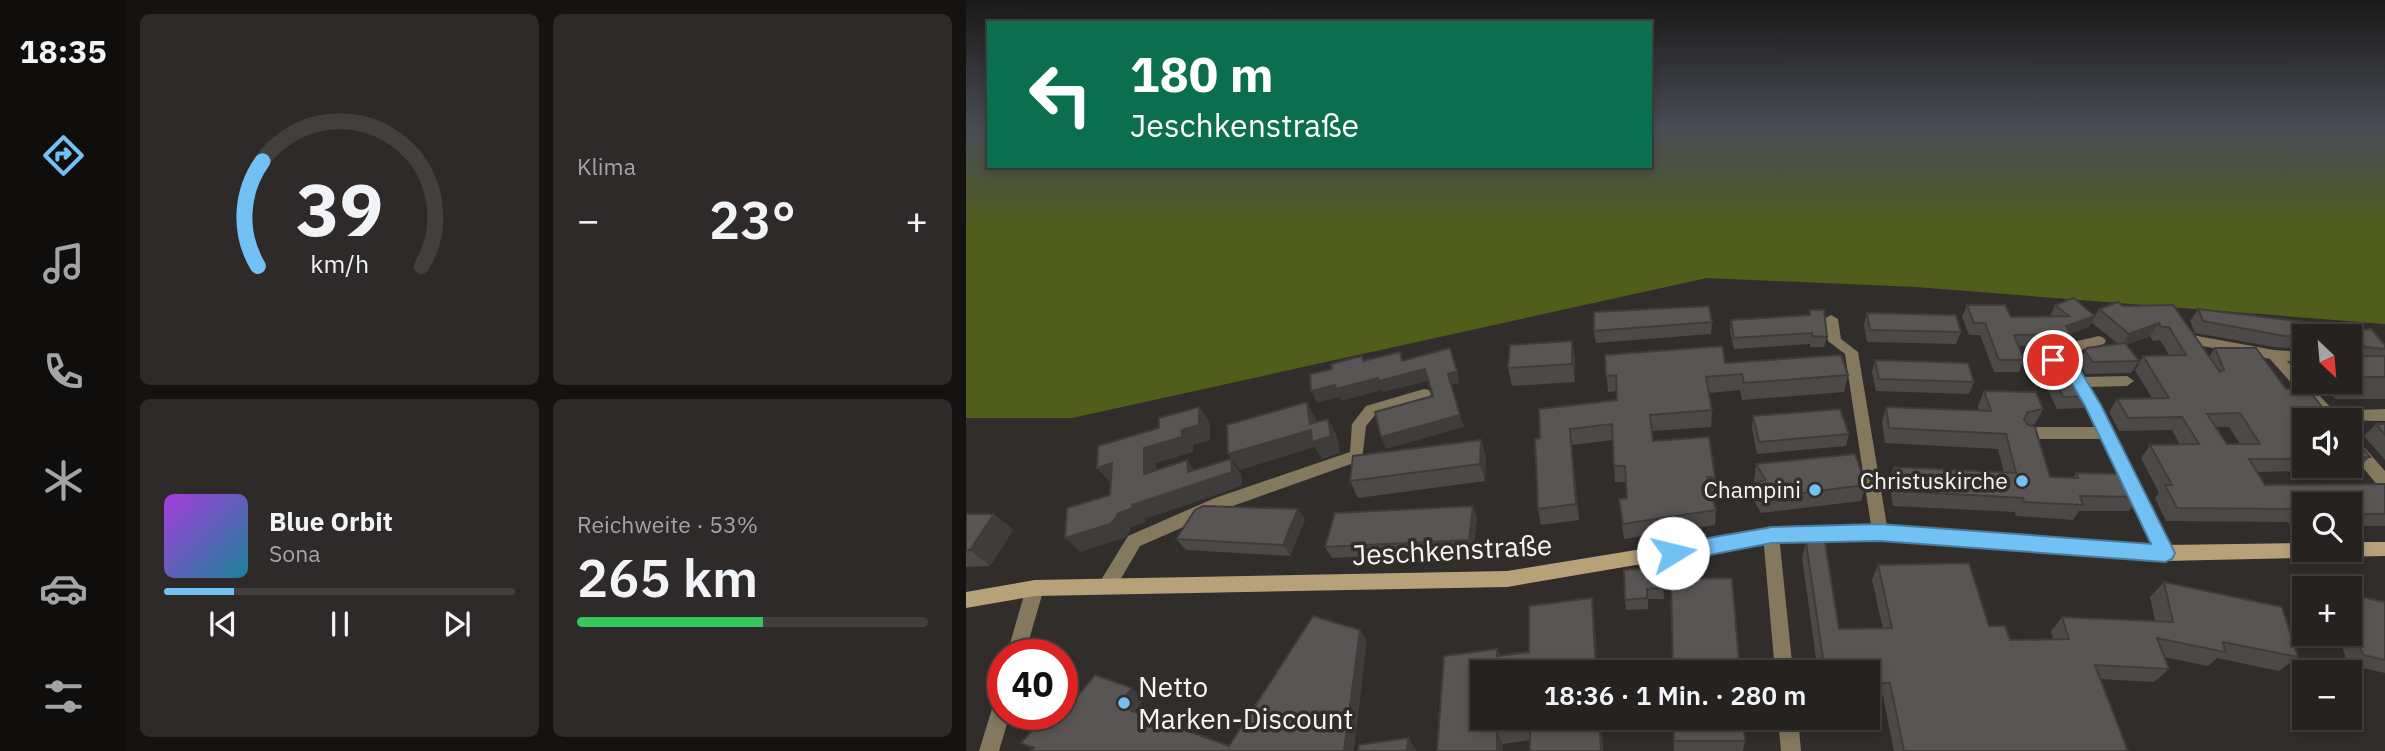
<!DOCTYPE html>
<html lang="de">
<head>
<meta charset="utf-8">
<style>
	body { margin:0; font-family:"IBM Plex Sans",sans-serif; background:#2d2a29; color:#f1f3f6; height:100vh; display:flex; flex-direction:column; font-size:26px; white-space:nowrap }
	* { box-sizing:border-box; margin:0 }
	p { font-size:23px; color:#a3a4a5 }
	.icon { flex:none; width:38px; height:38px; fill:none; stroke:currentColor; stroke-width:2; stroke-linecap:round; stroke-linejoin:round }
	.map { position:relative; flex:1; overflow:hidden }
	.side { display:flex; flex-direction:column; gap:14px; padding:14px; background:#141312; width:840px }
	.side>* { flex:none }
	.hud { position:absolute; left:21px; top:21px; width:665px; height:147px; border-radius:0px; box-shadow:0 4px 10px #0003,0 0 0 2px #423f3e; background:#0b6e4f; color:#fff; overflow:hidden }
	.needle { width:46px; rotate:154deg }
	.controls { position:absolute; left:1326px; top:324px; display:grid; gap:14px }
	.controls a { display:grid; place-items:center; width:70px; height:70px; border-radius:0px; background:#252220; box-shadow:0 4px 10px #0003,0 0 0 2px #423f3e; font-size:35px }
	.speed { position:absolute; left:21px; top:639px; display:flex; gap:14px; font-size:35px; font-weight:700; text-align:center }
	.speed>* { display:grid; place-content:center; width:91px; height:91px; border-radius:50%; background:#252220; box-shadow:0 4px 10px #0003,0 0 0 2px #423f3e; line-height:1 }
	.speed .limit { border:10px solid #d22; background:#fff; color:#111 }
	.pin { position:absolute; display:grid; place-items:center; width:60px; height:60px; color:#fff; margin:-30px; border:4px solid #fff; border-radius:50%; box-shadow:0 2px 7px #0007 }
	.me { position:absolute; width:77px; margin:-38px; rotate:81deg; stroke-linejoin:round; filter:drop-shadow(0 0 5px #0008) }
	.turn { display:flex; align-items:center; gap:24px; height:147px; padding:0 28px; font-size:32px }
	.turn .icon { width:91px; height:91px; stroke-width:2.5 }
	.turn b { display:block; font-size:49px; line-height:60px }
	.big { font-size:52px; font-weight:600; line-height:1.1 }
	.side .card { flex:1; display:flex; flex-direction:column; justify-content:center; gap:10px; min-width:0; padding:0 24px; border-radius:10px; background:#2d2a29 }
	.side .dial { align-items:center; gap:0 }
	.dial svg { height:182px; overflow:visible; fill:none; stroke:#423f3e; stroke-width:7; stroke-linecap:round; text-anchor:middle }
	.dial text { fill:#f1f3f6; stroke:none }
	.song { display:flex; align-items:center; gap:21px }
	.cover { width:84px; height:84px; border-radius:10px; background:linear-gradient(135deg,hsl(280 70% 55%),hsl(190 70% 35%)) }
	.played { height:7px; border-radius:4px; background:linear-gradient(90deg,#72c1f5 20%,#423f3e 20%) }
	.keys { display:flex; justify-content:space-around; direction:ltr }
	.heat { display:flex; justify-content:space-between; align-items:center; font-size:38px; direction:ltr }
	.charge { height:10px; border-radius:5px; background:linear-gradient(90deg,#34c759 53%,#423f3e 0) }
	.side .tiles { flex:1; display:grid; gap:14px; grid-template-columns:repeat(2,1fr) }
	.trip { position:absolute; left:504px; top:660px; width:410px; height:70px; border-radius:0px; background:#252220; box-shadow:0 4px 10px #0003,0 0 0 2px #423f3e; font-weight:600; line-height:70px; text-align:center }
	main { display:flex; flex:1; min-height:0 }
	.tab-bar { display:flex; flex-direction:column; width:126px; justify-content:space-around; align-items:center; background:#0f0e0d; color:#a3a4a5 }
	.tab-bar .icon { width:49px; height:49px }
	.tab-bar .active { color:#72c1f5 }
	.tab-bar b { font-size:32px; color:#f1f3f6 }
	.map>svg:first-child { display:block }
	.forest { fill:#515d1b }
	.lines { fill:none; stroke-linecap:round; stroke-linejoin:round }
	.street { fill:#84785e; fill-rule:evenodd }
	.secondary { fill:#b6a178; fill-rule:evenodd }
	.wall { fill:#4d4949; fill-rule:evenodd }
	.shaded-wall { fill:#3f3c3c }
	.building { fill:#5a5555; stroke:#3f3c3c; stroke-width:2; fill-rule:evenodd }
	.route { fill:#72c1f5; stroke:#4a7d9f; stroke-width:2 }
	.poi-dot { fill:#72c1f5; stroke:#312d2b; stroke-width:2.5 }
	.labels { text-anchor:middle; stroke-width:7; stroke-linejoin:round; paint-order:stroke }
	.poi-label { font-size:23px; fill:#f7f4f3; stroke:#312d2b; text-anchor:end }
	.near-street-label { font-size:28px; fill:#f7f4f3; stroke:#312d2b }
	.near-poi-label { font-size:28px; fill:#f7f4f3; stroke:#312d2b; text-anchor:start }
</style>
</head>
<body>
<main>
<nav class="tab-bar">
<b>18:35</b>
<svg class="icon active" aria-label="directions" viewBox="0 0 24 24"><path d="M12 3l9 9-9 9-9-9zM9 14v-3h6M13 9l2 2-2 2"/></svg>
<svg class="icon" aria-label="music" viewBox="0 0 24 24"><path d="M9 18V5l10-2v13"/><circle cx="6" cy="18" r="3"/><circle cx="16" cy="16" r="3"/></svg>
<svg class="icon" aria-label="phone" viewBox="0 0 24 24"><path d="M5 4h4l2 5-3 2q2 4 5 5l2-3 5 2v4C11 20 4 13 5 4z"/></svg>
<svg class="icon" aria-label="climate" viewBox="0 0 24 24"><path d="M12 3v18M4 7l16 10M4 17L20 7"/></svg>
<svg class="icon" aria-label="car" viewBox="0 0 24 24"><path d="M5 17H2v-5l4-1 3-4h7l3 4 3 1v5h-3M9 17h6M6 11h13"/><circle cx="7" cy="17" r="2"/><circle cx="17" cy="17" r="2"/></svg>
<svg class="icon" aria-label="filters" viewBox="0 0 24 24"><path d="M4 7h16M4 17h16"/><circle cx="9" cy="7" r="2"/><circle cx="15" cy="17" r="2"/></svg>
</nav>
<section class="side">
<div class="tiles">
<div class="card dial"><svg viewBox="0 0 100 80">
<path d="M14 69A42 42 0 1 1 86 69"/>
<path d="M14 69A42 42 0 0 1 16 23" stroke="#72c1f5"/>
<text x="50" y="56" font-size="32" font-weight="700">39</text>
<text x="50" y="72" font-size="11">km/h</text>
</svg></div>
<div class="card"><p>Klima</p>
<div class="heat"><a>−</a><b class="big">23°</b><a>+</a></div>
</div>
<div class="card">
<div class="song"><i class="cover"></i><div><b>Blue Orbit</b><p>Sona</p></div></div>
<div class="played"></div>
<div class="keys"><svg class="icon" aria-label="previous" viewBox="0 0 24 24"><path d="M18 5L8 12l10 7zM5 5v14"/></svg><svg class="icon" aria-label="pause" viewBox="0 0 24 24"><path d="M8 5v14M16 5v14"/></svg><svg class="icon" aria-label="next" viewBox="0 0 24 24"><path d="M6 5l10 7-10 7zM19 5v14"/></svg></div>
</div>
<div class="card"><p>Reichweite · 53%</p><b class="big">265 km</b><div class="charge"></div></div>
</div>
</section>
<div class="map">
<svg width="1419" height="751" viewBox="0 0 1419 751">
	<rect width="100%" height="100%" fill="#312d2b"/>
	<path class="forest" d="M 0,128 L 23,128 L 23,166 L 684,166 L 684,128 L 1419,128 L 1419,324 L 950,287 L 741,278 L 106,418 L 0,418 Z"/>
	<g class="lines">
		<path class="street" d="M 865,315 L 872,319 L 875,339 L 892,352 L 922,532 L 920,537 L 914,539 L 908,537 L 906,532 L 879,354 L 862,341 L 858,319 Z
			M 1226,335 L 1308,350 L 1339,352 L 1339,362 L 1321,361 L 1368,411 L 1419,409 L 1419,421 L 1358,420 L 1304,359 L 1221,343 L 1219,340 L 1221,337 Z
			M 1133,336 L 1138,338 L 1140,341 L 1138,344 L 1117,349 L 1109,364 L 1116,377 L 1161,376 L 1168,381 L 1161,386 L 1123,387 L 1149,433 L 1207,553 L 1205,558 L 1199,561 L 1193,558 L 1137,439 L 1060,439 L 1055,437 L 1053,433 L 1055,429 L 1060,427 L 1131,427 L 1097,368 L 1066,359 L 1064,356 L 1071,351 L 1098,358 L 1107,342 Z
			M 458,389 L 463,390 L 465,394 L 463,398 L 410,414 L 400,426 L 396,460 L 261,508 L 174,546 L 147,592 L 141,594 L 135,592 L 132,586 L 135,580 L 162,536 L 249,498 L 384,452 L 386,424 L 400,406 Z
			M 1384,435 L 1389,437 L 1419,471 L 1419,489 L 1413,487 L 1384,452 Z
			M 805,528 L 811,530 L 813,535 L 827,672 L 809,672 L 797,535 L 799,530 Z
			M 69,580 L 75,582 L 78,588 L 59,654 L 41,654 L 60,588 L 63,582 Z
			M 37,693 L 37,714 L 44,714 L 33,751 L 13,751 L 30,696 Z
			M 812,718 L 832,718 L 835,751 L 815,751 Z"/>
		<path class="secondary" d="M 914,525 L 1199,545 L 1339,543 L 1339,550 L 1384,550 L 1384,542 L 1419,542 L 1419,556 L 1199,561 L 914,539 L 805,542 L 541,587 L 69,596 L 0,608 L 0,592 L 69,580 L 541,571 L 805,528 Z"/>
	</g>
	<path class="wall" d="M 1001,305 L 1045,317 L 1084,316 L 1089,305 L 1123,327 L 1104,334 L 1098,346 L 1053,346 L 1058,360 L 1053,372 L 1028,372 L 1014,335 L 1003,335 L 996,317 Z
		M 1207,305 L 1243,357 L 1249,348 L 1339,420 L 1339,466 L 1384,466 L 1384,432 L 1404,457 L 1390,470 L 1291,472 L 1299,485 L 1419,484 L 1419,526 L 1384,526 L 1384,504 L 1339,504 L 1339,527 L 1326,527 L 1322,522 L 1200,521 L 1189,498 L 1193,493 L 1175,458 L 1184,445 L 1214,445 L 1206,430 L 1153,431 L 1143,412 L 1151,399 L 1186,398 L 1169,370 L 1177,356 L 1203,355 L 1194,340 L 1187,341 L 1184,336 L 1160,345 L 1173,361 L 1165,373 L 1120,374 L 1112,363 L 1121,348 L 1152,344 L 1125,322 L 1133,309 L 1157,306 ZM 1249,427 L 1263,427 L 1274,444 L 1261,444 Z
		M 1232,309 L 1339,336 L 1339,349 L 1308,347 L 1229,333 L 1224,321 Z
		M 844,310 L 861,337 L 858,347 L 844,347 L 844,344 L 768,349 L 764,331 L 765,320 L 843,315 Z
		M 901,313 L 995,332 L 990,344 L 901,342 L 898,325 Z
		M 746,322 L 745,334 L 630,343 L 628,331 Z
		M 1384,330 L 1419,345 L 1419,355 L 1418,356 L 1419,356 L 1419,399 L 1369,399 L 1355,382 L 1384,382 L 1384,356 L 1387,356 L 1384,354 L 1384,336 L 1379,336 Z
		M 606,341 L 609,359 L 609,382 L 546,386 L 542,368 Z
		M 639,355 L 759,363 L 882,375 L 878,392 L 776,400 L 774,390 L 743,393 L 746,410 L 745,427 L 686,431 L 687,441 L 749,477 L 748,493 L 745,493 L 750,510 L 749,525 L 658,539 L 653,499 L 661,498 L 660,482 L 649,482 L 647,440 L 606,445 L 613,520 L 575,525 L 572,509 L 574,438 L 651,400 L 651,391 L 642,392 Z
		M 909,360 L 1008,382 L 1003,394 L 910,391 L 906,372 Z
		M 1082,365 L 1124,396 L 1117,408 L 1091,409 L 1076,377 Z
		M 1018,391 L 1077,409 L 1069,424 L 1064,425 L 1084,477 L 1107,478 L 1110,473 L 1174,497 L 1163,511 L 1113,511 L 1107,520 L 1050,516 L 1049,512 L 927,506 L 923,482 L 928,467 L 1038,473 L 1032,449 L 919,443 L 916,422 L 920,407 L 1013,411 L 1012,406 Z
		M 787,416 L 883,434 L 880,446 L 791,454 L 786,428 Z
		M 1410,424 L 1419,424 L 1419,460 L 1398,436 Z
		M 515,440 L 520,457 L 519,481 L 392,498 L 384,481 Z
		M 790,464 L 900,485 L 895,501 L 795,513 L 787,499 L 789,483 L 788,480 Z
		M 332,509 L 339,520 L 324,556 L 220,550 L 210,539 Z
		M 0,514 L 28,514 L 47,530 L 24,566 L 0,567 Z
		M 511,517 L 507,551 L 366,558 L 359,547 Z
		M 840,542 L 873,629 L 917,629 L 906,580 L 912,565 L 1023,626 L 1044,640 L 1087,639 L 1085,631 L 1096,617 L 1189,621 L 1184,597 L 1198,582 L 1332,657 L 1313,671 L 1251,658 L 1242,666 L 1198,657 L 1203,669 L 1188,682 L 1134,679 L 1162,751 L 928,751 L 917,696 L 901,696 L 901,672 L 852,672 L 836,558 Z
		M 696,568 L 698,599 L 682,599 L 682,609 L 660,610 L 659,600 Z
		M 1384,595 L 1419,602 L 1419,673 L 1382,665 L 1372,634 L 1384,634 Z
		M 626,598 L 628,614 L 516,718 L 635,718 L 637,751 L 564,740 L 537,744 L 537,751 L 471,751 L 531,649 L 534,656 L 563,652 Z
		M 707,718 L 779,741 L 777,751 L 708,751 Z"/>
	<path class="shaded-wall" d="M 1129,316 L 1123,327 L 1104,334 L 1100,326 Z
		M 1193,323 L 1184,336 L 1155,347 L 1163,334 Z
		M 606,341 L 609,359 L 609,382 L 606,364 Z
		M 459,369 L 463,381 L 417,392 L 416,390 L 375,401 L 374,397 L 351,403 L 345,391 L 369,385 Z
		M 491,371 L 494,383 L 485,385 L 498,427 L 420,449 L 415,437 L 494,415 L 482,374 Z
		M 341,402 L 350,419 L 353,440 L 362,419 L 371,436 L 374,453 L 356,459 L 349,447 L 274,470 L 262,454 L 345,430 Z
		M 233,407 L 244,422 L 244,440 L 227,445 L 227,452 L 190,463 L 190,488 L 178,474 L 178,448 L 216,430 Z
		M 604,429 L 606,445 L 613,520 L 610,504 Z
		M 515,440 L 520,457 L 519,481 L 514,464 Z
		M 265,459 L 275,474 L 276,486 L 179,519 L 180,522 L 164,528 L 164,532 L 158,538 L 114,552 L 99,538 L 166,505 L 222,472 L 221,460 L 232,475 Z
		M 146,463 L 144,482 L 131,468 Z
		M 507,506 L 511,517 L 507,551 L 503,540 Z
		M 332,509 L 339,520 L 324,556 L 317,545 Z
		M 28,514 L 47,530 L 24,566 L 4,550 Z
		M 626,598 L 628,614 L 632,672 L 630,672 Z
		M 394,630 L 401,641 L 388,751 L 378,751 Z
		M 166,688 L 179,698 L 166,715 L 152,706 Z
		M 633,718 L 635,718 L 637,751 L 635,751 Z
		M 531,731 L 537,744 L 537,751 L 531,751 Z
		M 442,738 L 451,751 L 441,751 Z"/>
	<path class="building" d="M 1108,298 L 1129,316 L 1100,326 L 1105,334 L 1048,335 L 1058,360 L 1033,360 L 1019,323 L 1008,323 L 1001,305 L 1039,305 L 1045,317 L 1103,316 L 1089,305 Z
		M 1152,302 L 1157,306 L 1207,305 L 1254,372 L 1258,370 L 1249,348 L 1290,348 L 1320,389 L 1342,389 L 1366,420 L 1339,420 L 1339,459 L 1283,459 L 1299,485 L 1419,484 L 1419,514 L 1384,514 L 1384,504 L 1339,504 L 1339,514 L 1336,509 L 1211,508 L 1199,485 L 1206,485 L 1184,445 L 1233,444 L 1216,417 L 1162,418 L 1151,399 L 1203,398 L 1177,356 L 1220,355 L 1203,327 L 1195,327 L 1193,323 L 1163,334 L 1133,309 ZM 1274,413 L 1294,444 L 1261,444 L 1241,414 Z
		M 743,306 L 746,322 L 628,331 L 628,312 Z
		M 1232,309 L 1355,324 L 1362,336 L 1339,337 L 1318,336 L 1237,321 Z
		M 844,310 L 858,310 L 861,337 L 846,336 L 846,333 L 768,338 L 765,320 L 844,315 Z
		M 901,313 L 990,315 L 995,332 L 904,330 Z
		M 1405,329 L 1419,345 L 1419,349 L 1399,347 L 1384,330 Z
		M 606,341 L 606,364 L 542,368 L 544,345 Z
		M 1159,343 L 1173,361 L 1127,362 L 1119,351 L 1121,348 Z
		M 756,346 L 759,363 L 875,355 L 882,375 L 778,383 L 776,374 L 740,377 L 746,410 L 684,415 L 687,441 L 743,437 L 749,477 L 741,477 L 750,510 L 657,524 L 653,499 L 661,498 L 659,466 L 648,466 L 646,424 L 604,429 L 610,504 L 572,509 L 569,439 L 574,438 L 573,409 L 651,400 L 650,375 L 640,376 L 639,355 Z
		M 484,348 L 491,371 L 482,374 L 494,415 L 415,437 L 409,412 L 467,396 L 459,369 L 413,381 L 412,378 L 370,389 L 369,385 L 345,391 L 344,374 L 366,369 L 365,364 L 396,356 L 397,361 L 434,352 L 436,361 Z
		M 1384,356 L 1419,356 L 1419,377 L 1390,377 L 1384,370 Z
		M 909,360 L 1002,363 L 1008,382 L 913,379 Z
		M 1105,364 L 1124,396 L 1097,397 L 1082,365 Z
		M 1018,391 L 1070,392 L 1077,409 L 1062,412 L 1058,419 L 1062,425 L 1069,427 L 1084,477 L 1112,478 L 1110,473 L 1163,474 L 1174,497 L 1114,496 L 1117,505 L 1058,502 L 1057,498 L 932,491 L 928,467 L 1050,473 L 1040,434 L 923,428 L 920,407 L 1025,411 Z
		M 341,402 L 344,424 L 362,419 L 365,436 L 346,442 L 345,430 L 262,454 L 261,425 Z
		M 233,407 L 233,425 L 216,430 L 216,437 L 178,448 L 178,474 L 221,460 L 222,472 L 265,459 L 266,472 L 166,505 L 167,508 L 151,514 L 150,518 L 144,524 L 99,538 L 101,508 L 144,495 L 146,463 L 131,468 L 132,446 L 193,428 L 193,418 Z
		M 874,409 L 883,434 L 793,442 L 787,416 Z
		M 1410,424 L 1419,424 L 1419,435 Z
		M 1384,432 L 1404,457 L 1384,458 Z
		M 515,440 L 514,464 L 384,481 L 387,456 Z
		M 889,454 L 900,485 L 797,498 L 789,483 L 800,480 L 790,464 Z
		M 237,506 L 332,509 L 317,545 L 210,539 L 229,510 Z
		M 507,506 L 503,540 L 359,547 L 369,513 Z
		M 0,514 L 28,514 L 4,550 L 0,550 Z
		M 840,542 L 859,542 L 873,629 L 926,628 L 912,565 L 1003,563 L 1023,626 L 1039,626 L 1044,640 L 1103,639 L 1096,617 L 1207,622 L 1198,582 L 1316,607 L 1332,657 L 1257,642 L 1259,652 L 1191,638 L 1203,669 L 1129,665 L 1162,751 L 938,751 L 924,683 L 901,684 L 901,672 L 859,672 Z
		M 696,568 L 697,588 L 681,589 L 681,598 L 659,600 L 658,570 Z
		M 766,578 L 774,672 L 707,672 L 705,579 Z
		M 1384,595 L 1419,602 L 1419,660 L 1397,655 L 1384,619 Z
		M 626,598 L 630,672 L 516,672 L 516,718 L 633,718 L 635,751 L 564,751 L 564,727 L 531,731 L 531,751 L 471,751 L 478,656 L 531,649 L 531,656 L 563,652 L 563,606 Z
		M 347,616 L 394,630 L 378,751 L 65,751 L 68,748 L 55,743 L 72,723 L 85,728 L 129,675 L 166,688 L 152,706 L 263,746 Z
		M 707,718 L 777,718 L 779,741 L 708,741 Z
		M 442,738 L 441,751 L 392,751 L 393,745 Z"/>
	<linearGradient id="sky" x2="0" y2="1"><stop stop-color="#1b1918"/><stop offset="0.55" stop-color="#484c55"/><stop offset="1" stop-color="#484c55" stop-opacity="0"/></linearGradient>
	<rect width="1419" height="233" fill="url(#sky)"/>
	<path class="route" d="M 1087,354 L 1108,360 L 1135,405 L 1209,553 L 1206,559 L 1199,562 L 914,541 L 806,543 L 707,562 L 700,559 L 697,553 L 700,547 L 707,544 L 806,527 L 914,524 L 1185,544 L 1119,406 L 1097,368 L 1081,364 L 1079,360 Z"/>
	<g class="poi-dot">
		<circle cx="1056" cy="481" r="7"/>
		<circle cx="849" cy="490" r="7"/>
		<circle cx="158" cy="703" r="7"/>
	</g>
	<g class="labels">
		<g class="poi-label">
			<text x="1042" y="489">Christuskirche</text>
			<text x="835" y="498">Champini</text>
		</g>
		<g class="near-street-label">
			<text transform="translate(486 550) rotate(-3)" y="10">Jeschkenstraße</text>
		</g>
		<g class="near-poi-label">
			<text x="172" y="697">Netto<tspan x="172" dy="32">Marken-Discount</tspan></text>
		</g>
	</g>
</svg>
<div class="controls">
<a><svg class="needle" viewBox="-14 -14 28 28"><path d="M0-13l5 13h-10z" fill="#e53935"/><path d="M0 13l5-13h-10z" fill="#a3a4a5"/></svg></a>
<a><svg class="icon" aria-label="sound" viewBox="0 0 24 24"><path d="M4 9h4l5-4v14l-5-4H4zM17 9q2 3 0 6"/></svg></a>
<a><svg class="icon" aria-label="search" viewBox="0 0 24 24"><circle cx="10" cy="10" r="6"/><path d="M15 15l6 6"/></svg></a>
<a>+</a>
<a>−</a>
</div>
<div class="speed"><div class="limit">40</div></div>
<div class="pin" style="left:1087px;top:360px;background:#d93025"><svg class="icon" aria-label="arrive" viewBox="0 0 24 24"><path d="M6 21V4h12l-3 4 3 4H6"/></svg></div>
<svg class="me" style="left:707px;top:553px" viewBox="-20 -20 40 40"><circle r="19" fill="#fff"/><path d="M0-13L10 11 0 6-10 11z" fill="#72c1f5"/></svg>
<div class="trip">18:36 · 1 Min. · 280 m</div>
<div class="hud">
<div class="turn"><svg class="icon" aria-label="left" viewBox="0 0 24 24"><path d="M17 20v-9H6M10 6l-5 5 5 5"/></svg><div><b>180 m</b>Jeschkenstraße</div></div>
</div>
</div>
</main>
</body>
</html>
